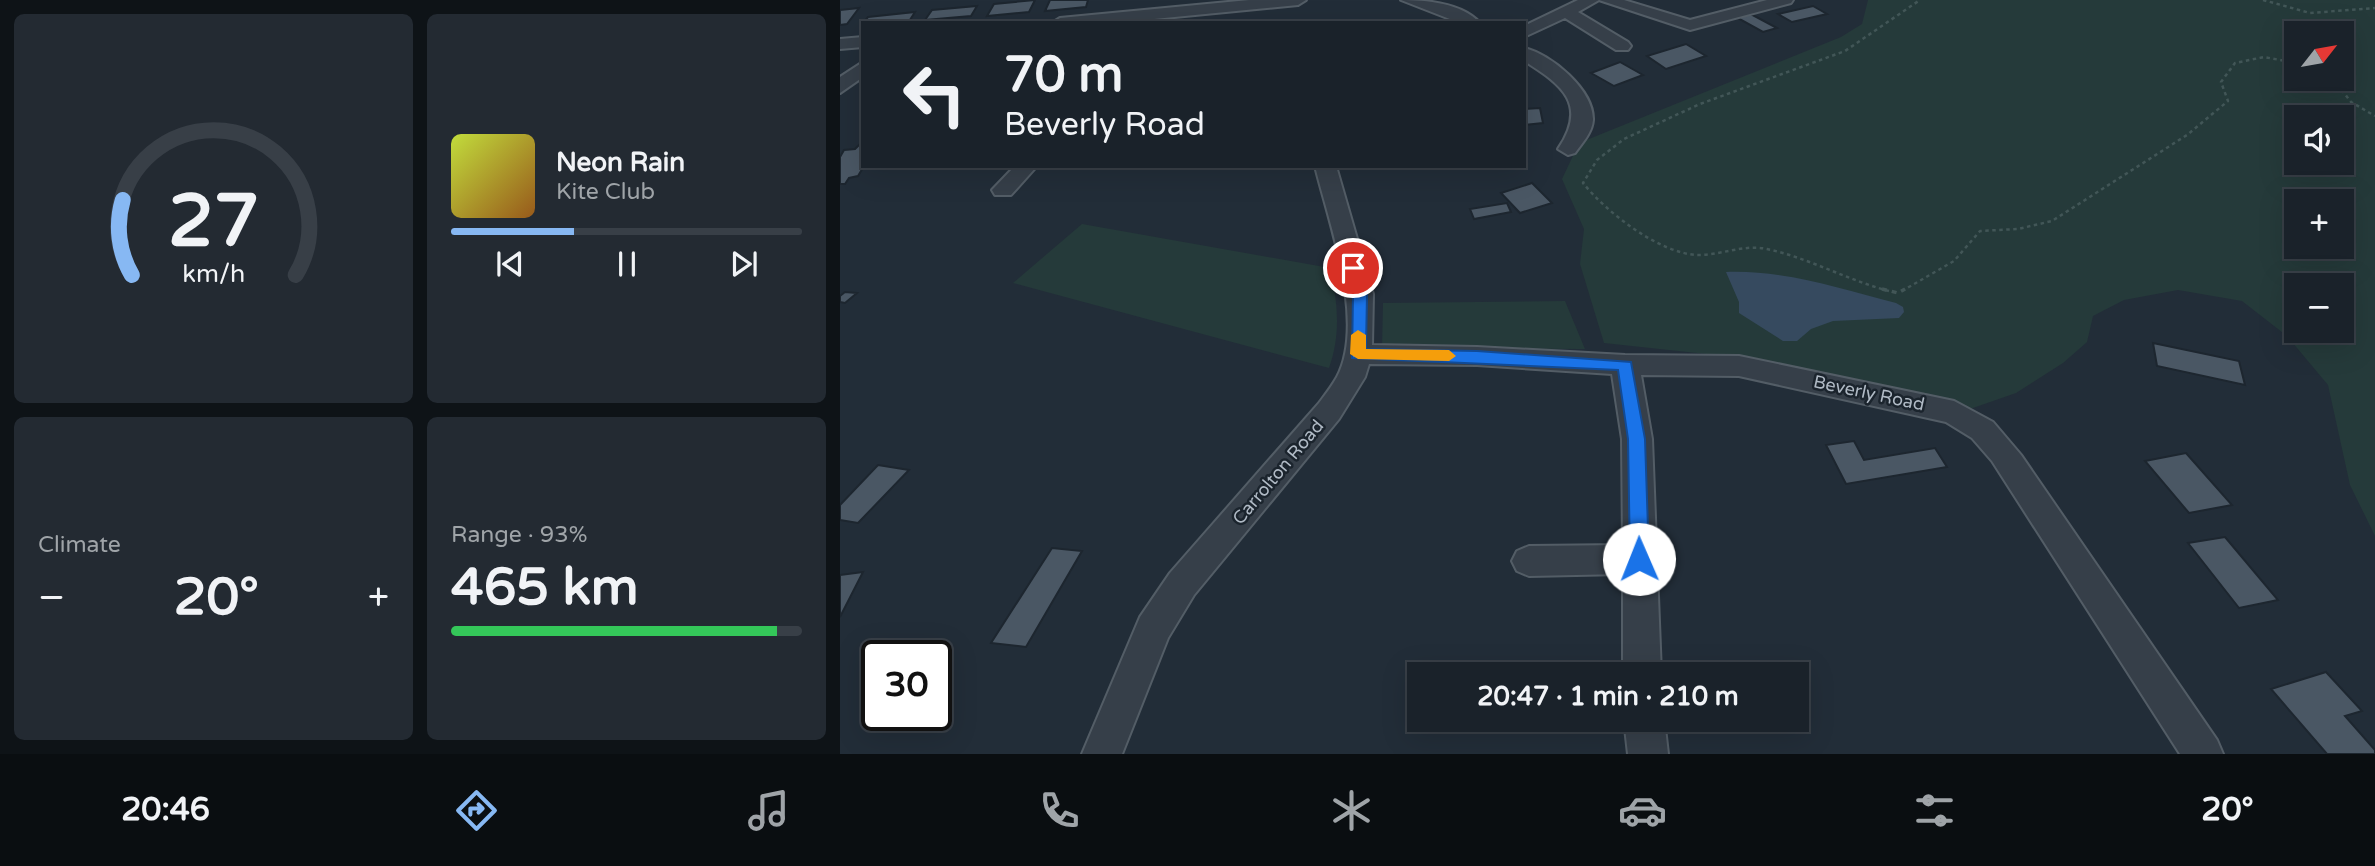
<!DOCTYPE html>
<html lang="en">
<head>
<meta charset="utf-8">
<style>
	body { margin:0; font-family:"Varela Round",sans-serif; background:#232a32; color:#f1f3f6; height:100vh; display:flex; flex-direction:column; font-size:26px; white-space:nowrap }
	* { box-sizing:border-box; margin:0 }
	p { font-size:23px; color:#9fa4a8 }
	.icon { flex:none; width:38px; height:38px; fill:none; stroke:currentColor; stroke-width:2; stroke-linecap:round; stroke-linejoin:round }
	.map { position:relative; flex:1; overflow:hidden }
	.drawer { display:flex; flex-direction:column; gap:14px; padding:14px; background:#0e1317; width:840px }
	.drawer>* { flex:none }
	.guide { position:absolute; left:21px; top:21px; width:665px; height:147px; border-radius:0px; box-shadow:0 7px 28px #0002,0 0 0 2px #383f47; background:#1a222a; color:#f1f3f6; overflow:hidden }
	.needle { width:46px; rotate:59deg }
	.fabs { position:absolute; left:1444px; top:21px; display:grid; gap:14px }
	.fabs a { display:grid; place-items:center; width:70px; height:70px; border-radius:0px; background:#1a222a; box-shadow:0 7px 28px #0002,0 0 0 2px #383f47; font-size:35px }
	.speed { position:absolute; left:21px; top:640px; display:flex; gap:14px; font-size:35px; font-weight:700; text-align:center }
	.speed>* { display:grid; place-content:center; width:91px; height:91px; border-radius:50%; background:#1a222a; box-shadow:0 7px 28px #0002,0 0 0 2px #383f47; line-height:1 }
	.speed .limit { border:4px solid #111; border-radius:10px; background:#fff; color:#111 }
	.pin { position:absolute; display:grid; place-items:center; width:60px; height:60px; color:#fff; margin:-30px; border:4px solid #fff; border-radius:50%; box-shadow:0 2px 7px #0007 }
	.me { position:absolute; width:77px; margin:-38px; rotate:359deg; stroke-linejoin:round; filter:drop-shadow(0 0 5px #0008) }
	.turn { display:flex; align-items:center; gap:24px; height:147px; padding:0 28px; font-size:32px }
	.turn .icon { width:91px; height:91px; stroke-width:2.5 }
	.turn b { display:block; font-size:49px; line-height:60px }
	.big { font-size:52px; font-weight:800; line-height:1.1 }
	.drawer .card { flex:1; display:flex; flex-direction:column; justify-content:center; gap:10px; min-width:0; padding:0 24px; border-radius:10px; background:#232a32 }
	.drawer .dial { align-items:center; gap:0 }
	.dial svg { height:182px; overflow:visible; fill:none; stroke:#383f47; stroke-width:7; stroke-linecap:round; text-anchor:middle }
	.dial text { fill:#f1f3f6; stroke:none }
	.song { display:flex; align-items:center; gap:21px }
	.cover { width:84px; height:84px; border-radius:10px; background:linear-gradient(135deg,hsl(70 70% 55%),hsl(30 70% 35%)) }
	.played { height:7px; border-radius:4px; background:linear-gradient(90deg,#87b8f3 35%,#383f47 35%) }
	.keys { display:flex; justify-content:space-around; direction:ltr }
	.heat { display:flex; justify-content:space-between; align-items:center; font-size:38px; direction:ltr }
	.charge { height:10px; border-radius:5px; background:linear-gradient(90deg,#34c759 93%,#383f47 0) }
	.drawer .tiles { flex:1; display:grid; gap:14px; grid-template-columns:repeat(2,1fr) }
	.trip { position:absolute; left:567px; top:662px; width:402px; height:70px; border-radius:0px; background:#1a222a; box-shadow:0 7px 28px #0002,0 0 0 2px #383f47; font-weight:800; line-height:70px; text-align:center }
	.tab-bar { display:flex; height:112px; justify-content:space-around; align-items:center; background:#0a0e11; color:#9fa4a8 }
	.tab-bar .icon { width:49px; height:49px }
	.tab-bar .selected { color:#87b8f3 }
	.tab-bar b { font-size:32px; color:#f1f3f6 }
	main { display:flex; flex:1; min-height:0 }
	.map>svg:first-child { display:block }
	.green { fill:#253a3a; fill-rule:evenodd }
	.water { fill:#364a5f }
	.building { fill:#4a5764; stroke:#1d262f; stroke-width:2 }
	.lines { fill:none; stroke-linecap:round; stroke-linejoin:round }
	.minor-casing { stroke:#535d66; stroke-width:4 }
	.path-far1 { stroke:#425657; stroke-width:2.5; stroke-dasharray:3.5 3.5; stroke-linecap:butt }
	.path { stroke:#425657; stroke-width:3.5; stroke-dasharray:5 5; stroke-linecap:butt }
	.minor { fill:#363f49; fill-rule:evenodd }
	.route { fill:#1a73e8; stroke:#114b97; stroke-width:2 }
	.slow { fill:#f59e0b }
	.labels { text-anchor:middle; stroke-width:5; stroke-linejoin:round; paint-order:stroke }
	.street-label { font-size:18px; fill:#b0bac5; stroke:#1b242d }
</style>
</head>
<body>
<main>
<section class="drawer">
<div class="tiles">
<div class="card dial"><svg viewBox="0 0 100 80">
<path d="M14 69A42 42 0 1 1 86 69"/>
<path d="M14 69A42 42 0 0 1 10 36" stroke="#87b8f3"/>
<text x="50" y="56" font-size="32" font-weight="700">27</text>
<text x="50" y="72" font-size="11">km/h</text>
</svg></div>
<div class="card">
<div class="song"><i class="cover"></i><div><b>Neon Rain</b><p>Kite Club</p></div></div>
<div class="played"></div>
<div class="keys"><svg class="icon" aria-label="previous" viewBox="0 0 24 24"><path d="M18 5L8 12l10 7zM5 5v14"/></svg><svg class="icon" aria-label="pause" viewBox="0 0 24 24"><path d="M8 5v14M16 5v14"/></svg><svg class="icon" aria-label="next" viewBox="0 0 24 24"><path d="M6 5l10 7-10 7zM19 5v14"/></svg></div>
</div>
<div class="card"><p>Climate</p>
<div class="heat"><a>−</a><b class="big">20°</b><a>+</a></div>
</div>
<div class="card"><p>Range · 93%</p><b class="big">465 km</b><div class="charge"></div></div>
</div>
</section>
<div class="map">
<svg width="1535" height="754" viewBox="0 0 1535 754">
	<rect width="100%" height="100%" fill="#222d38"/>
	<path class="green" d="M 1028,0 L 1535,0 L 1535,536 L 1510,485 L 1488,385 L 1447,336 L 1402,301 L 1338,290 L 1284,300 L 1253,316 L 1247,342 L 1223,363 L 1176,393 L 1130,409 L 894,357 L 764,343 L 740,264 L 744,229 L 722,179 L 739,143 L 1001,37 L 1022,24 ZM 1456,33 L 1502,33 L 1502,79 L 1456,79 ZM 1456,117 L 1502,117 L 1502,163 L 1456,163 ZM 1456,201 L 1502,201 L 1502,247 L 1456,247 ZM 1456,285 L 1502,285 L 1502,331 L 1456,331 Z
		M 242,224 L 490,268 C 498,302 501,335 489,368 L 173,283 Z
		M 725,301 L 745,349 L 542,348 L 543,303 Z"/>
	<path class="water" d="M 886,272 C 947,270 998,288 1056,303 L 1063,307 L 1064,312 L 1059,318 L 993,321 L 971,329 L 957,341 L 943,341 L 899,313 L 899,302 Z"/>
	<path class="building" d="M 195,0 L 189,12 L 147,16 L 154,4 Z
		M 210,0 L 248,0 L 246,7 L 205,11 Z
		M 137,6 L 131,16 L 85,20 L 92,10 Z
		M 973,6 L 987,14 L 952,22 L 938,14 Z
		M 19,8 L 7,24 L 0,25 L 0,10 Z
		M 75,12 L 68,23 L 23,23 L 28,17 Z
		M 907,12 L 937,28 L 923,32 L 894,16 Z
		M 846,44 L 866,56 L 826,69 L 807,56 Z
		M 780,62 L 803,75 L 774,86 L 751,73 Z
		M 700,108 L 703,123 L 684,125 L 684,109 Z
		M 23,141 L 24,166 L 18,176 L 9,178 L 5,184 L 0,184 L 0,157 L 4,150 L 15,149 Z
		M 692,183 L 712,203 L 680,213 L 661,193 Z
		M 667,203 L 671,212 L 634,219 L 630,209 Z
		M 5,292 L 17,293 L 5,303 L 0,302 L 0,296 Z
		M 1313,343 L 1399,361 L 1405,385 L 1317,366 Z
		M 1014,441 L 1024,460 L 1095,448 L 1107,467 L 1006,484 L 986,445 Z
		M 1346,453 L 1392,505 L 1349,513 L 1305,461 Z
		M 38,465 L 69,470 L 18,523 L 0,520 L 0,505 Z
		M 1385,537 L 1438,600 L 1399,608 L 1348,543 Z
		M 212,548 L 242,551 L 186,647 L 151,643 Z
		M 23,572 L 0,617 L 0,575 Z
		M 1486,672 L 1522,711 L 1505,716 L 1535,750 L 1535,754 L 1487,754 L 1431,689 Z"/>
	<g class="lines">
		<defs>
			<path id="minor" d="M 409,0 L 466,0 L 458,5 L 273,23 L 212,23 L 220,18 Z
				M 561,0 C 586,0 622,3 640,23 L 620,23 Z
				M 738,0 L 759,0 L 738,12 L 788,42 L 791,46 L 788,50 L 776,50 L 725,18 L 684,37 L 684,26 Z
				M 759,0 L 784,0 L 850,20 L 927,0 L 953,0 L 951,3 L 850,30 Z
				M 23,37 L 23,47 L 0,49 L 0,39 Z
				M 684,48 C 711,54 754,90 753,120 C 752,133 742,143 735,153 L 728,155 L 718,149 C 748,105 723,85 684,61 Z
				M 23,62 L 23,77 L 0,93 L 0,77 Z
				M 175,166 L 197,166 L 171,195 L 155,195 L 152,190 Z
				M 475,166 L 496,166 L 533,294 L 532,345 L 637,347 L 785,355 L 899,356 L 1114,401 L 1153,422 L 1181,455 L 1377,740 L 1383,754 L 1340,754 L 1152,461 L 1132,438 L 1106,422 L 899,376 L 801,375 L 812,439 L 821,674 L 783,674 L 783,574 L 689,576 L 677,571 L 672,561 L 677,551 L 689,546 L 783,545 L 782,439 L 772,374 L 637,365 L 529,364 L 525,377 L 499,419 L 354,595 L 328,638 L 282,754 L 242,754 L 300,617 L 330,573 L 479,403 C 485,395 492,386 497,377 C 526,322 489,223 475,166 Z
				M 784,719 L 824,719 L 828,754 L 788,754 Z"/>
		</defs>
		<use href="#minor" class="minor-casing"/>
		<path class="path-far1" d="M 1423,0 L 1470,13 L 1535,8
			M 1493,79 L 1511,102 L 1535,116
			M 1049,291 C 1007,280 969,258 927,249 C 904,244 882,255 858,255 C 820,254 766,212 743,183 L 757,160 L 784,139 L 860,104 L 1005,51 L 1080,0
			M 1062,291 L 1114,261 L 1140,231 L 1178,229 L 1212,221 L 1347,135 L 1388,101 L 1381,82 L 1395,63 L 1424,57 L 1456,63"/>
		<path class="path" d="M 1042,289 L 1058,293 L 1065,289"/>
		<use href="#minor" class="minor"/>
	</g>
	<path class="route" d="M 513,264 L 520,268 L 527,294 L 526,349 L 637,351 L 791,362 L 805,439 L 809,559 L 806,565 L 793,565 L 790,559 L 788,439 L 778,370 L 512,358 L 513,294 L 506,268 Z"/>
	<path class="slow" d="M 518,330 L 526,335 L 526,349 L 609,350 L 616,356 L 609,361 L 518,359 L 510,354 L 511,335 Z"/>
	<g class="labels">
		<g class="street-label">
			<text transform="translate(1029 393) rotate(12)" y="6">Beverly Road</text>
			<text transform="translate(438 472) rotate(-50)" y="6">Carrolton Road</text>
		</g>
	</g>
</svg>
<div class="fabs">
<a><svg class="needle" viewBox="-14 -14 28 28"><path d="M0-13l5 13h-10z" fill="#e53935"/><path d="M0 13l5-13h-10z" fill="#9fa4a8"/></svg></a>
<a><svg class="icon" aria-label="sound" viewBox="0 0 24 24"><path d="M4 9h4l5-4v14l-5-4H4zM17 9q2 3 0 6"/></svg></a>
<a>+</a>
<a>−</a>
</div>
<div class="speed"><div class="limit">30</div></div>
<div class="pin" style="left:513px;top:268px;background:#d93025"><svg class="icon" aria-label="arrive" viewBox="0 0 24 24"><path d="M6 21V4h12l-3 4 3 4H6"/></svg></div>
<svg class="me" style="left:799px;top:559px" viewBox="-20 -20 40 40"><circle r="19" fill="#fff"/><path d="M0-13L10 11 0 6-10 11z" fill="#1a73e8"/></svg>
<div class="trip">20:47 · 1 min · 210 m</div>
<div class="guide">
<div class="turn"><svg class="icon" aria-label="left" viewBox="0 0 24 24"><path d="M17 20v-9H6M10 6l-5 5 5 5"/></svg><div><b>70 m</b>Beverly Road</div></div>
</div>
</div>
</main>
<nav class="tab-bar">
<b>20:46</b>
<svg class="icon selected" aria-label="directions" viewBox="0 0 24 24"><path d="M12 3l9 9-9 9-9-9zM9 14v-3h6M13 9l2 2-2 2"/></svg>
<svg class="icon" aria-label="music" viewBox="0 0 24 24"><path d="M9 18V5l10-2v13"/><circle cx="6" cy="18" r="3"/><circle cx="16" cy="16" r="3"/></svg>
<svg class="icon" aria-label="phone" viewBox="0 0 24 24"><path d="M5 4h4l2 5-3 2q2 4 5 5l2-3 5 2v4C11 20 4 13 5 4z"/></svg>
<svg class="icon" aria-label="climate" viewBox="0 0 24 24"><path d="M12 3v18M4 7l16 10M4 17L20 7"/></svg>
<svg class="icon" aria-label="car" viewBox="0 0 24 24"><path d="M5 17H2v-5l4-1 3-4h7l3 4 3 1v5h-3M9 17h6M6 11h13"/><circle cx="7" cy="17" r="2"/><circle cx="17" cy="17" r="2"/></svg>
<svg class="icon" aria-label="filters" viewBox="0 0 24 24"><path d="M4 7h16M4 17h16"/><circle cx="9" cy="7" r="2"/><circle cx="15" cy="17" r="2"/></svg>
<b>20°</b>
</nav>
</body>
</html>
